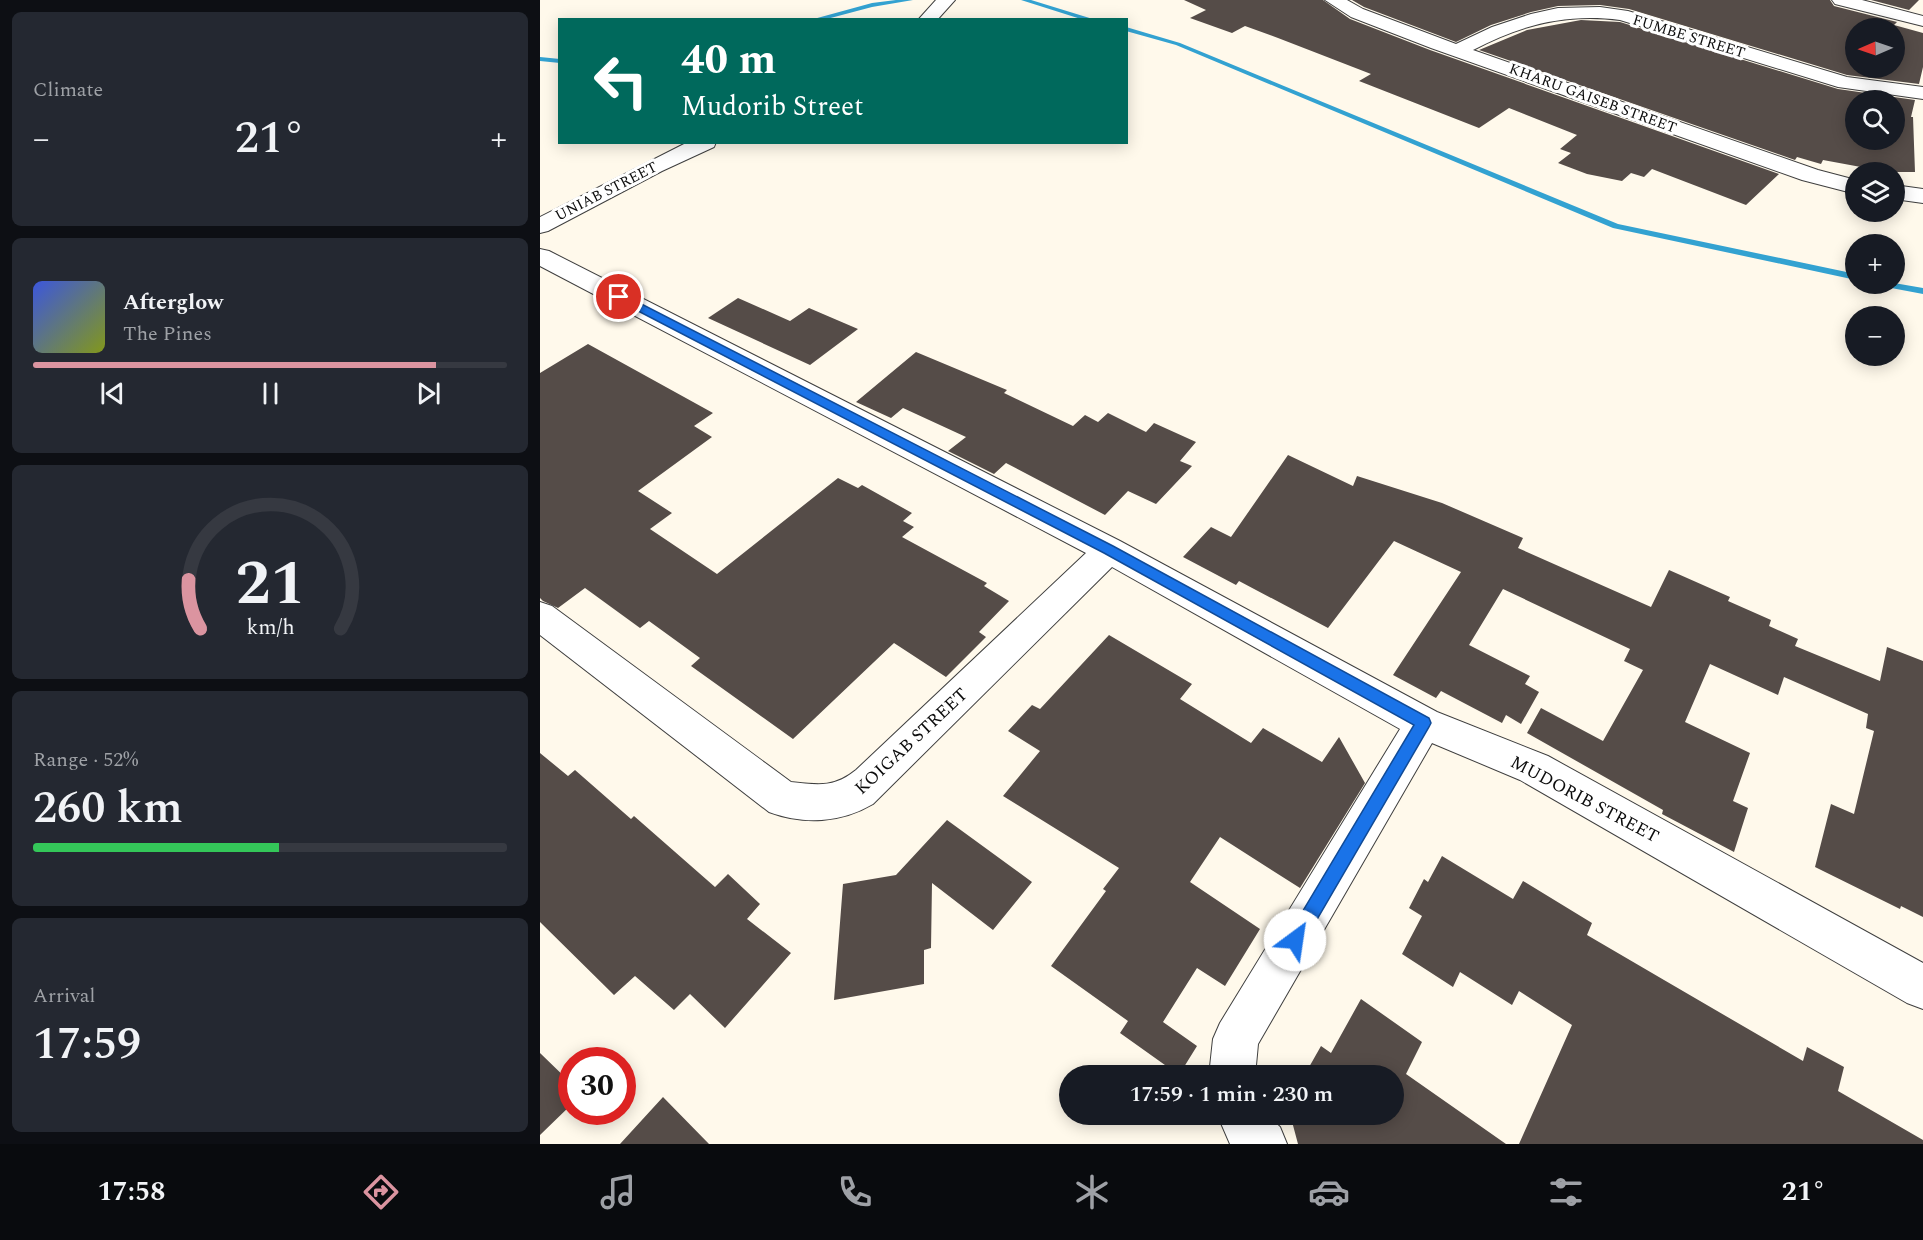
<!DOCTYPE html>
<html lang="en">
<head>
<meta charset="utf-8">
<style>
	body { margin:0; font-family:Spectral,serif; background:#242831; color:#f1f3f6; height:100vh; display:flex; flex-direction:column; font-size:22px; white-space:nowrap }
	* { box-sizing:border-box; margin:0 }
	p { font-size:20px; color:#9ea1a6 }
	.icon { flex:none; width:33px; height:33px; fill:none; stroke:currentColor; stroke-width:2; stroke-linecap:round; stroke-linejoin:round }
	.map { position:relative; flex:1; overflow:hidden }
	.details { display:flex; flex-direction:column; gap:12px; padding:12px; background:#0d0f14; width:540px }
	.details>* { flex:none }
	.banner { position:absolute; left:18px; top:18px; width:570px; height:126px; border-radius:0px; box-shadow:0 3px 15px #0003; background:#00695c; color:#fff; overflow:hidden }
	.needle { width:39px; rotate:268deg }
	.fabs { position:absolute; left:1305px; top:18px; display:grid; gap:12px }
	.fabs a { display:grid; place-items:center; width:60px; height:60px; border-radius:50%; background:#171b24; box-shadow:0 3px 15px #0003; font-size:30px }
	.speed { position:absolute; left:18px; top:1047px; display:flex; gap:12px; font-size:30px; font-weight:700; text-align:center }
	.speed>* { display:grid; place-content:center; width:78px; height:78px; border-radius:50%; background:#171b24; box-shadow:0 3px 15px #0003; line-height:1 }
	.speed .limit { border:9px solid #d22; background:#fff; color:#111 }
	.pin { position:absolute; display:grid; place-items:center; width:51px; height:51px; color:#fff; margin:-26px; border:3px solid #fff; border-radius:50%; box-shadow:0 2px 6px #0007 }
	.me { position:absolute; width:66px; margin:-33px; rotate:31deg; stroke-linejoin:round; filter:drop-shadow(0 0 4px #0008) }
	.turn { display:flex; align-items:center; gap:21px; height:126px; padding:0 24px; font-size:27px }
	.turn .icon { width:78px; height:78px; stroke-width:2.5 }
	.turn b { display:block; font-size:42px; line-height:51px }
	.big { font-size:45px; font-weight:600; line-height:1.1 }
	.details .card { flex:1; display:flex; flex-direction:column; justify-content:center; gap:9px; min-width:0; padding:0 21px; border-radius:9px; background:#242831 }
	.details .dial { align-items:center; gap:0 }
	.dial svg { height:156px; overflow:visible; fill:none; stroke:#363941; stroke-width:7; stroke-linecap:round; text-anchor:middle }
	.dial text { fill:#f1f3f6; stroke:none }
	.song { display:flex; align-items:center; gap:18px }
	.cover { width:72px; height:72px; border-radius:9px; background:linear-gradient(135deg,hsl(230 70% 55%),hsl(70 70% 35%)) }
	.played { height:6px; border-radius:3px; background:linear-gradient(90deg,#db94a0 85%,#363941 85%) }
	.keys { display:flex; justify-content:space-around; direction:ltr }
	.heat { display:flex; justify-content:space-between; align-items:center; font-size:33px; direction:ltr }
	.charge { height:9px; border-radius:4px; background:linear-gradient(90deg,#34c759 52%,#363941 0) }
	.trip { position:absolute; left:519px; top:1065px; width:345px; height:60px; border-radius:30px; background:#171b24; box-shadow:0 3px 15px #0003; font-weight:600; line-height:60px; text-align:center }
	.menu { display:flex; height:96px; justify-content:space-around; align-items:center; background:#090b0e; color:#9ea1a6 }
	.menu .icon { width:42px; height:42px }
	.menu .active { color:#db94a0 }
	.menu b { font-size:27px; color:#f1f3f6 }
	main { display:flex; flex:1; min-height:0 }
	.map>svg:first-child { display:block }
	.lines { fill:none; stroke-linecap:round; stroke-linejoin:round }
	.stream { fill:#33a2d1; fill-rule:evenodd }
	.building { fill:#554c48; fill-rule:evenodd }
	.minor-casing { stroke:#3f3f3f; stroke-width:2 }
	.minor { fill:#fff; fill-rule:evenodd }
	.route { fill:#1a73e8; stroke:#114b97; stroke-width:1.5 }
	.labels { text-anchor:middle; stroke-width:6; stroke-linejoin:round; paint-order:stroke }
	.far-street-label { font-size:15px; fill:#0c0c0c; stroke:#fff }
	.street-label { font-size:18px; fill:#0c0c0c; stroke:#fff }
</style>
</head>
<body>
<main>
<section class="details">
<div class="card"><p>Climate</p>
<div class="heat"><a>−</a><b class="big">21°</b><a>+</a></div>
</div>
<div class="card">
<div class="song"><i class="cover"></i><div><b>Afterglow</b><p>The Pines</p></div></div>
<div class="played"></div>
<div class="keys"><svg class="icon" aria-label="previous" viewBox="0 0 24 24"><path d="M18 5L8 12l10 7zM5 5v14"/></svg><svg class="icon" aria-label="pause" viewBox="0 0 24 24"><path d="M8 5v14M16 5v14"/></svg><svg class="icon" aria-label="next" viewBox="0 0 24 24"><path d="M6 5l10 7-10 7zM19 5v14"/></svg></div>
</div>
<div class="card dial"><svg viewBox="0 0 100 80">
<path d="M14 69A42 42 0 1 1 86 69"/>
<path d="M14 69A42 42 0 0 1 8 44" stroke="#db94a0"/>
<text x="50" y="56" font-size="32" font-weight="700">21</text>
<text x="50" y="72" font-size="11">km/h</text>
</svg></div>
<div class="card"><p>Range · 52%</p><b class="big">260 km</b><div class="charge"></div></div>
<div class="card"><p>Arrival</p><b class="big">17:59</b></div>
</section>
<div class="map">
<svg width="1383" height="1144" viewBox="0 0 1383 1144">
	<rect width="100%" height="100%" fill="#fff9eb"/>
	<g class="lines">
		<path class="stream" d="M 356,0 L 373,0 L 332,7 L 283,20 L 270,20 L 332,3 Z
			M 481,0 L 491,0 L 556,20 L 544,20 Z
			M 586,27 L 640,43 L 1078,224 L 1316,274 L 1316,280 L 1073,228 L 636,45 L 586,31 Z
			M 0,57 L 20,59 L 20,63 L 0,61 Z
			M 1354,283 L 1383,288 L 1383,294 L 1346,287 L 1341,284 Z"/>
	</g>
	<path class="building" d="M 644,0 L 783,0 L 810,19 L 890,50 L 1239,174 L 1206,205 L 1112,169 L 1104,177 L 1091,173 L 1082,181 L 1047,174 L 1018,163 L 1031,153 L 1020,149 L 1037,135 L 969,108 L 939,128 L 819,81 L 831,74 L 738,38 L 705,26 L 692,33 L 650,18 L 666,10 Z
		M 812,0 L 1290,0 L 1294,6 L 1357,22 L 1354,25 L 1383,33 L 1383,67 L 1379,84 L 1307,75 L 1089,9 L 1060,5 L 1018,6 L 991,12 L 951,25 L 916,42 L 824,7 ZM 1316,28 L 1354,28 L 1354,68 L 1316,68 Z
		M 1331,0 L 1379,0 L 1369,10 Z
		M 1041,20 L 1080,22 L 1298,89 L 1375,100 L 1371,117 L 1373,117 L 1375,172 L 1348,172 L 1283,160 L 1281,164 L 1257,157 L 1255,160 L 939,50 L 987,30 ZM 1316,100 L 1354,100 L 1354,140 L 1316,140 Z
		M 198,298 L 250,321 L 269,308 L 318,329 L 270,365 L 168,318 Z
		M 48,344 L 173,413 L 154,426 L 172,437 L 98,491 L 132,513 L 110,529 L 177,574 L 298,478 L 318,488 L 322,485 L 372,513 L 363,521 L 374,527 L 362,537 L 447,583 L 444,586 L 469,601 L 439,632 L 446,637 L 406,677 L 354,643 L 253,739 L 151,666 L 160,658 L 109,621 L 100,628 L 45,588 L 18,608 L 3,601 L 0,598 L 0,373 Z
		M 376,352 L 467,390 L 464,393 L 533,426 L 545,415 L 558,422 L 568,413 L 606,432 L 614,423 L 656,442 L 640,461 L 652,466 L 616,504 L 588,491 L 565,515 L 466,463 L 454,474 L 408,451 L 426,437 L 363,408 L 351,418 L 316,402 Z
		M 748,455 L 813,486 L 817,476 L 902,503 L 983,538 L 978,548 L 1111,607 L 1129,570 L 1190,597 L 1188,601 L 1231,620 L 1229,626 L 1258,639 L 1255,646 L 1340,681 L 1347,647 L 1383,661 L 1383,917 L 1361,906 L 1360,909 L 1275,867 L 1291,804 L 1314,814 L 1334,731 L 1326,728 L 1328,714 L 1244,677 L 1238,695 L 1170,664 L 1145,722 L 1210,753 L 1193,801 L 1208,808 L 1194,852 L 1122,814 L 1123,810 L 987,733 L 1001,708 L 1063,741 L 1103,670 L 1084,661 L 1090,649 L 963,589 L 929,645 L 990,676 L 985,684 L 999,692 L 981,724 L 966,715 L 962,723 L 901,691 L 896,698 L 853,675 L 921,572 L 854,541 L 788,628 L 699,581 L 696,585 L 643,557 L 671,527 L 691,537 Z
		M 569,635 L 652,684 L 640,699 L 711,743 L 723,728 L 782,762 L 799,737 L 825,783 L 760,888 L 680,837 L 650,882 L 720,929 L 685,986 L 657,968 L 623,1022 L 657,1046 L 639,1075 L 580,1033 L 588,1021 L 511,966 L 566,891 L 563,889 L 579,868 L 463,796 L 500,751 L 468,731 L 492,705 L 500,709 Z
		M 0,753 L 28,776 L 35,770 L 91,819 L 94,816 L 175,887 L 188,874 L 220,904 L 207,919 L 251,953 L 185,1028 L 150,994 L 134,1010 L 95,976 L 74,995 L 0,922 Z
		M 407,820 L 492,882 L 453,930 L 392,883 L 391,948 L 384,950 L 384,984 L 294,1000 L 303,884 L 356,875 Z
		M 902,856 L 973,899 L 983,881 L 1052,923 L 1047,935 L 1124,980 L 1263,1061 L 1267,1047 L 1304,1067 L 1298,1091 L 1383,1140 L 1383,1144 L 979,1144 L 1032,1025 L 979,991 L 972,1005 L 920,972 L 913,987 L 862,954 L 882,916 L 869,908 L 884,879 L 888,882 Z
		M 821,999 L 882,1042 L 866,1074 L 966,1144 L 758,1144 L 750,1114 L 854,1114 L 854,1076 L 764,1076 L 781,1046 L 791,1053 Z
		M 0,1053 L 32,1084 L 32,1104 L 0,1135 Z
		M 123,1097 L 169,1144 L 80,1144 Z"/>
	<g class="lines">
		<defs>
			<path id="minor" d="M 396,0 L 415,0 L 397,20 L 378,20 Z
				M 785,0 L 807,0 L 823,9 L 916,44 L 952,27 L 991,14 L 1018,8 L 1060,7 L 1088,11 L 1307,77 L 1383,87 L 1383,99 L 1298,87 L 1080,20 C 1026,13 980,25 933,50 L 1278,170 L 1316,180 L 1316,194 L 1262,180 L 891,48 L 811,17 Z
				M 1292,0 L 1322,0 L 1383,16 L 1383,26 L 1295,4 Z
				M 148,142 L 176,142 L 174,147 L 122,171 L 8,231 L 0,233 L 0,217 Z
				M 1354,185 L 1383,189 L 1383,203 L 1354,199 Z
				M 0,249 L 9,251 L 580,541 L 897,712 L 1008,756 L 1383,963 L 1383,1009 L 1367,1003 L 980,780 L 892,743 L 718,1044 L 715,1076 L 669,1076 L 673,1039 L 680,1023 L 860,729 L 572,567 L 333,804 C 301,823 264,825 229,812 L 0,635 L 0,602 L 12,606 L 251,782 C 278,785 294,788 316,770 L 546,553 L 0,266 Z
				M 677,1114 L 726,1114 L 740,1127 L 747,1144 L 690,1144 Z"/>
		</defs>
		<use href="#minor" class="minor-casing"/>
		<use href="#minor" class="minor"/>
	</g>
	<path class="route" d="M 75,294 L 82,294 L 573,546 L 889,718 L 891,723 L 889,727 L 761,947 L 755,949 L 749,947 L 746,940 L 749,934 L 874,725 L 564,553 L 75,299 Z"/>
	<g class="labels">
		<g class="far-street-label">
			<text transform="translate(1149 36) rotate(17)" y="5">FUMBE STREET</text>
			<text transform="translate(1053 98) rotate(20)" y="5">KHARU GAISEB STREET</text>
			<text transform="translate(66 191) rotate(-27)" y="5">UNIAB STREET</text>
		</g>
		<g class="street-label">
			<text transform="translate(371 741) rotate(-43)" y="6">KOIGAB STREET</text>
			<text transform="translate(1045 799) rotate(28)" y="6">MUDORIB STREET</text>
		</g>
	</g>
</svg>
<div class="fabs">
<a><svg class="needle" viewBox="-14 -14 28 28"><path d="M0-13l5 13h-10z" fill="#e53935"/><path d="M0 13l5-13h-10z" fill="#9ea1a6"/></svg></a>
<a><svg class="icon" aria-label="search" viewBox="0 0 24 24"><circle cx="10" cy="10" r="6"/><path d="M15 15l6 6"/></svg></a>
<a><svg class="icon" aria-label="layers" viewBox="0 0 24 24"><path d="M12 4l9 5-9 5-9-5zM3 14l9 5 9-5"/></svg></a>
<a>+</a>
<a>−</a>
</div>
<div class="speed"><div class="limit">30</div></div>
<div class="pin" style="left:79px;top:297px;background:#d93025"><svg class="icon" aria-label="arrive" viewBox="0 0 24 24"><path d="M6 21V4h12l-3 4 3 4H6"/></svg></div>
<svg class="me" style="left:755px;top:940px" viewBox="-20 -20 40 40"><circle r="19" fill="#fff"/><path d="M0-13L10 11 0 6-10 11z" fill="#1a73e8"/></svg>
<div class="trip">17:59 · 1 min · 230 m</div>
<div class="banner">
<div class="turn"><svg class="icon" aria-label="left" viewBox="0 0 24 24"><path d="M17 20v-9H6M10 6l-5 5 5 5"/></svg><div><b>40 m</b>Mudorib Street</div></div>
</div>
</div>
</main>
<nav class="menu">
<b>17:58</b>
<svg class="icon active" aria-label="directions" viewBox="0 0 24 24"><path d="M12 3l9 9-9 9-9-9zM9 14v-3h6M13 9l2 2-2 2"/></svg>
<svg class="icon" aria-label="music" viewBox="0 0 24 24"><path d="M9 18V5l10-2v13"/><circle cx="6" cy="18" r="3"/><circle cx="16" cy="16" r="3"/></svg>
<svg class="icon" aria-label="phone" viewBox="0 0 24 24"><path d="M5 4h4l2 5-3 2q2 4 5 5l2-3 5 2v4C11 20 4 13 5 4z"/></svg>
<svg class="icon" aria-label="climate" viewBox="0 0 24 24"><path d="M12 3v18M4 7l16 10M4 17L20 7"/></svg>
<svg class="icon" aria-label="car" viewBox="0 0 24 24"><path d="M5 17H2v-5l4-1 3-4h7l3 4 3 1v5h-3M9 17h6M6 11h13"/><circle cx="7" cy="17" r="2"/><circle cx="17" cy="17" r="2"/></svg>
<svg class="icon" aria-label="filters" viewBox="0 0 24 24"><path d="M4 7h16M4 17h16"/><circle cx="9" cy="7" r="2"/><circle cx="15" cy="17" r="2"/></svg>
<b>21°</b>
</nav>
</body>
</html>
